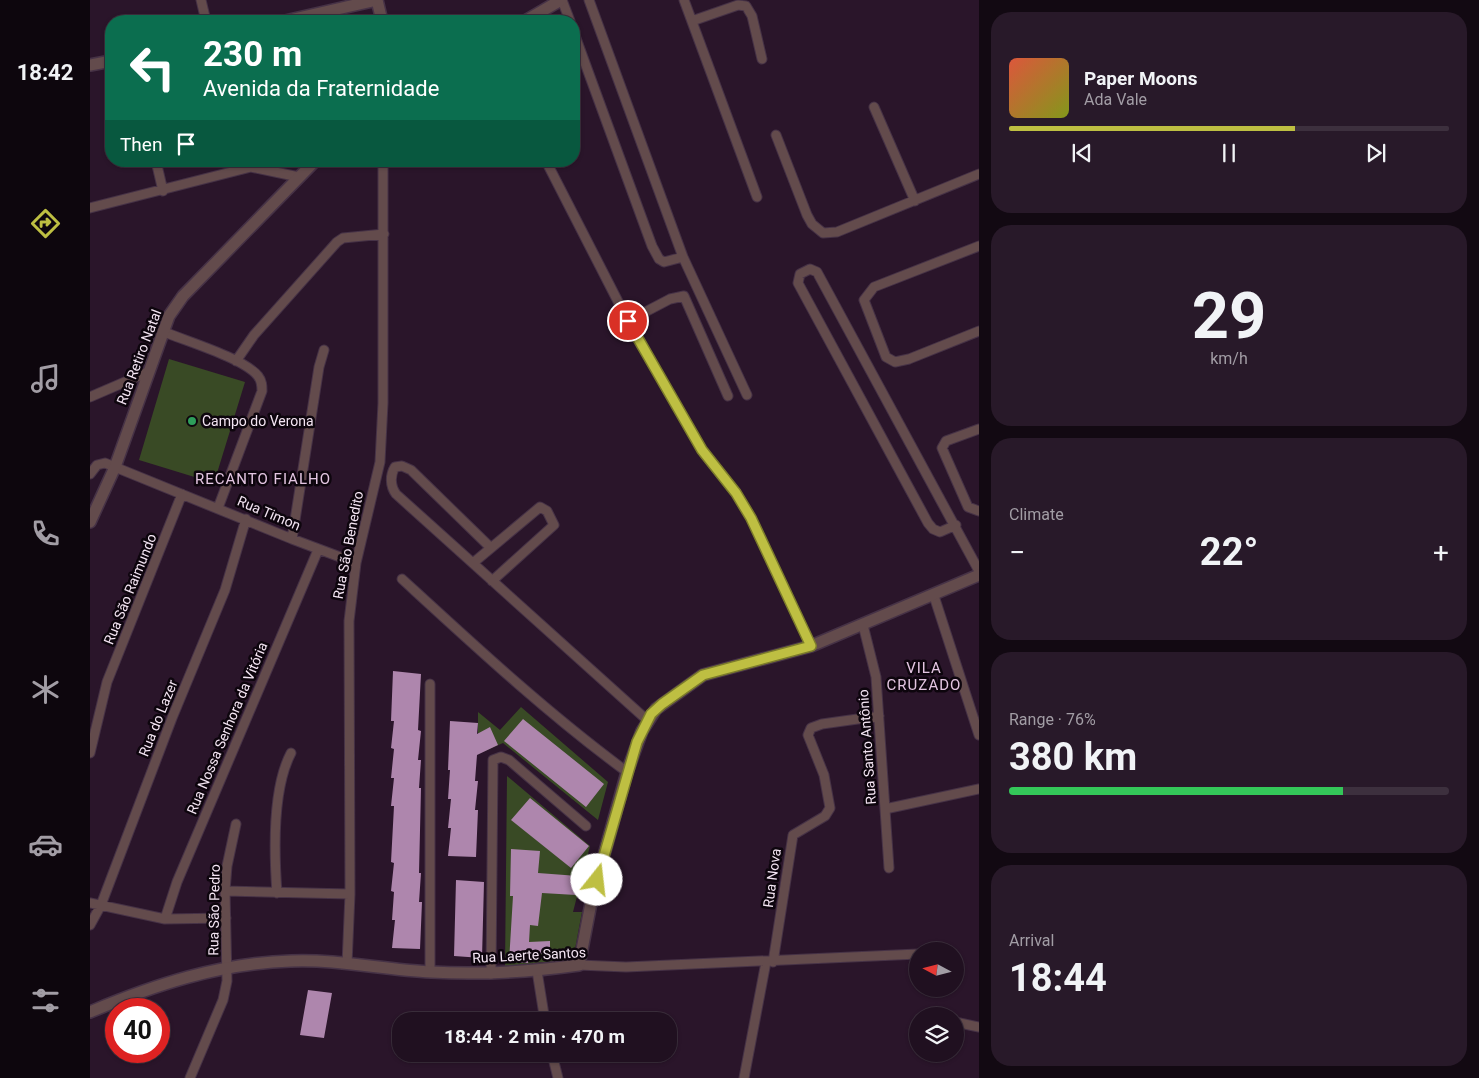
<!DOCTYPE html>
<html lang="en">
<head>
<meta charset="utf-8">
<style>
	body { margin:0; font-family:Roboto,sans-serif; background:#281929; color:#f1f3f6; height:100vh; display:flex; flex-direction:column; font-size:19px; white-space:nowrap }
	* { box-sizing:border-box; margin:0 }
	p { font-size:16px; color:#a29da5 }
	.icon { flex:none; width:28px; height:28px; fill:none; stroke:currentColor; stroke-width:2; stroke-linecap:round; stroke-linejoin:round }
	.map { position:relative; flex:1; overflow:hidden }
	.sheet { display:flex; flex-direction:column; gap:12px; padding:12px; background:#120912; width:500px }
	.sheet>* { flex:none }
	.hud { position:absolute; left:15px; top:15px; width:475px; height:152px; border-radius:20px; box-shadow:0 1px 4px #0004,0 0 0 1px #3d303e; background:#0b6e4f; color:#fff; overflow:hidden }
	.needle { width:32px; rotate:277deg }
	.buttons { position:absolute; left:819px; top:942px; display:grid; gap:10px }
	.buttons a { display:grid; place-items:center; width:55px; height:55px; border-radius:50%; background:#201020; box-shadow:0 1px 4px #0004,0 0 0 1px #3d303e; font-size:25px }
	.speed { position:absolute; left:15px; top:998px; display:flex; gap:10px; font-size:25px; font-weight:700; text-align:center }
	.speed>* { display:grid; place-content:center; width:65px; height:65px; border-radius:50%; background:#201020; box-shadow:0 1px 4px #0004,0 0 0 1px #3d303e; line-height:1 }
	.speed .limit { border:8px solid #d22; background:#fff; color:#111 }
	.pin { position:absolute; display:grid; place-items:center; width:42px; height:42px; color:#fff; margin:-21px; border:2px solid #fff; border-radius:50%; box-shadow:0 1px 5px #0007 }
	.me { position:absolute; width:55px; margin:-28px; rotate:16deg; stroke-linejoin:round; filter:drop-shadow(0 0 4px #0008) }
	.turn { display:flex; align-items:center; gap:18px; height:105px; padding:0 15px; font-size:22px }
	.turn .icon { width:65px; height:65px; stroke-width:2.5 }
	.turn b { display:block; font-size:35px; line-height:42px }
	.then { display:flex; align-items:center; height:48px; padding:0 15px; background:#0003; gap:10px; font-size:19px }
	.big { font-size:38px; font-weight:700; line-height:1.1 }
	.sheet .tile { flex:1; display:flex; flex-direction:column; justify-content:center; gap:8px; min-width:0; padding:0 18px; border-radius:20px; background:#281929 }
	.sheet .dial { align-items:center; gap:0 }
	.dial b { font-size:65px; line-height:1 }
	.song { display:flex; align-items:center; gap:15px }
	.cover { width:60px; height:60px; border-radius:8px; background:linear-gradient(135deg,hsl(10 70% 55%),hsl(70 70% 35%)) }
	.played { height:5px; border-radius:2px; background:linear-gradient(90deg,#bebf42 65%,#3d303e 65%) }
	.keys { display:flex; justify-content:space-around; direction:ltr }
	.heat { display:flex; justify-content:space-between; align-items:center; font-size:28px; direction:ltr }
	.charge { height:8px; border-radius:4px; background:linear-gradient(90deg,#34c759 76%,#3d303e 0) }
	.trip { position:absolute; left:302px; top:1012px; width:285px; height:50px; border-radius:20px; background:#201020; box-shadow:0 1px 4px #0004,0 0 0 1px #3d303e; font-weight:700; line-height:50px; text-align:center }
	main { display:flex; flex:1; min-height:0 }
	.dock { display:flex; flex-direction:column; width:90px; justify-content:space-around; align-items:center; background:#0d060d; color:#a29da5 }
	.dock .icon { width:35px; height:35px }
	.dock .on { color:#bebf42 }
	.dock b { font-size:22px; color:#f1f3f6 }
	.map>svg:first-child { display:block }
	.green { fill:#394a25 }
	.building { fill:#ae86ad }
	.lines { fill:none; stroke-linecap:round; stroke-linejoin:round }
	.minor-casing { stroke:#463246; stroke-width:11 }
	.tertiary-casing { stroke:#463246; stroke-width:14 }
	.minor { stroke:#634b4c; stroke-width:9 }
	.tertiary { stroke:#634b4c; stroke-width:11 }
	.route-casing { stroke:#7c7c2b; stroke-width:12 }
	.route { stroke:#bebf42; stroke-width:9 }
	.leisure-dot { fill:#2e9e5b; stroke:#0d050d; stroke-width:2 }
	.labels { text-anchor:middle; stroke-width:5; stroke-linejoin:round; paint-order:stroke }
	.street-label { font-size:14px; fill:#f4e5f3; stroke:#0d050d }
	.poi-label { font-size:14px; fill:#f4e5f3; stroke:#0d050d; text-anchor:start }
	.neighbourhood-label { font-size:15px; letter-spacing:1px; fill:#e4c6e2; stroke:#0d050d }
</style>
</head>
<body>
<main>
<nav class="dock">
<b>18:42</b>
<svg class="icon on" aria-label="directions" viewBox="0 0 24 24"><path d="M12 3l9 9-9 9-9-9zM9 14v-3h6M13 9l2 2-2 2"/></svg>
<svg class="icon" aria-label="music" viewBox="0 0 24 24"><path d="M9 18V5l10-2v13"/><circle cx="6" cy="18" r="3"/><circle cx="16" cy="16" r="3"/></svg>
<svg class="icon" aria-label="phone" viewBox="0 0 24 24"><path d="M5 4h4l2 5-3 2q2 4 5 5l2-3 5 2v4C11 20 4 13 5 4z"/></svg>
<svg class="icon" aria-label="climate" viewBox="0 0 24 24"><path d="M12 3v18M4 7l16 10M4 17L20 7"/></svg>
<svg class="icon" aria-label="car" viewBox="0 0 24 24"><path d="M5 17H2v-5l4-1 3-4h7l3 4 3 1v5h-3M9 17h6M6 11h13"/><circle cx="7" cy="17" r="2"/><circle cx="17" cy="17" r="2"/></svg>
<svg class="icon" aria-label="filters" viewBox="0 0 24 24"><path d="M4 7h16M4 17h16"/><circle cx="9" cy="7" r="2"/><circle cx="15" cy="17" r="2"/></svg>
</nav>
<div class="map">
<svg width="889" height="1078" viewBox="0 0 889 1078">
	<rect width="100%" height="100%" fill="#2a152a"/>
	<path class="green" d="M 79,359 L 155,382 L 124,483 L 49,460 Z
		M 431,707 L 518,782 L 508,820 L 413,743 L 388,754 L 388,712 L 410,730 Z
		M 417,776 L 500,846 L 483,912 L 492,912 L 483,960 L 442,963 L 441,968 L 415,966 Z"/>
	<path class="building" d="M 303,671 L 331,674 L 328,730 L 331,731 L 328,760 L 331,760 L 329,788 L 331,788 L 329,873 L 331,873 L 329,902 L 332,902 L 330,949 L 302,948 L 305,920 L 302,920 L 304,892 L 301,891 L 304,863 L 301,862 L 304,806 L 301,806 L 304,778 L 301,778 L 304,749 L 301,748 L 304,721 L 301,721 Z
		M 433,719 L 514,784 L 496,807 L 414,741 Z
		M 360,721 L 388,723 L 387,734 L 400,727 L 408,745 L 387,755 L 385,781 L 388,781 L 385,810 L 388,810 L 386,857 L 358,856 L 361,828 L 358,828 L 361,799 L 358,799 L 360,770 L 358,770 Z
		M 440,798 L 499,846 L 481,868 L 421,820 Z
		M 421,849 L 450,851 L 448,873 L 488,876 L 486,895 L 452,893 L 448,926 L 440,925 L 439,942 L 460,941 L 460,954 L 439,954 L 438,963 L 419,962 L 423,896 L 420,896 Z
		M 366,880 L 394,882 L 392,958 L 364,956 Z
		M 218,990 L 242,993 L 234,1038 L 210,1035 Z"/>
	<g class="lines">
		<defs>
			<path id="minor" d="M 111,0 L 116,21
				M 472,0 L 480,21
				M 499,0 L 593,257 L 657,395
				M 594,0 L 667,197
				M 602,21 L 648,5 L 656,6 L 662,16 L 672,59
				M 484,33 L 562,246 L 569,259 L 574,262 L 593,257
				M 784,107 L 825,201
				M 686,135 L 717,215 L 722,224 L 733,233 L 747,232 L 889,174
				M 66,161 L 73,191
				M 157,161 L 161,167 L 209,177
				M 456,161 L 538,321 L 612,450 L 646,493 L 661,518 L 721,646
				M 0,208 L 161,167
				M 889,246 L 784,287 L 774,300 L 796,357 L 805,362 L 819,359 L 889,331
				M 538,321 L 580,299 L 594,296 L 638,396
				M 72,331 C 95,341 154,358 168,376 C 172,381 172,386 172,391 L 128,508
				M 146,361 L 164,335 L 247,242 L 253,238 L 294,234
				M 0,397 L 58,372
				M 889,429 L 856,441 L 852,448 L 878,507 L 889,511
				M 0,474 L 7,465 L 15,463 L 202,539 L 266,563
				M 866,525 L 850,532 L 843,529 L 838,523 L 708,283 L 710,274 L 720,269 L 727,272 L 889,571
				M 202,539 L 229,367 L 234,350
				M 401,548 L 321,470 L 312,466 L 305,467 C 300,475 300,486 306,494 L 557,720
				M 383,563 L 450,507 L 457,511 L 464,525 L 402,581
				M 312,579 C 385,646 457,713 537,772
				M 844,596 L 889,735
				M 773,625 L 786,677 L 799,868
				M 340,684 L 340,972
				M 0,753 L 17,682 L 92,494
				M 795,809 L 889,789
				M 135,891 L 260,894
				M 187,893 C 184,852 182,789 201,753
				M 0,903 L 75,919 L 136,918
				M 75,919 L 87,882 L 228,550
				M 0,925 L 11,905 L 82,718 L 135,590 L 156,519
				M 683,962 L 703,835 L 735,816 L 740,808 L 734,775 L 718,735 L 721,728 L 732,724 L 789,716
				M 257,964 L 260,894 L 259,621 L 266,563 L 290,462 L 293,403 L 293,161
				M 489,965 L 536,967 L 828,954
				M 447,971 L 455,1021
				M 401,974 L 403,760 L 411,757 L 419,760 L 496,826
				M 865,1022 L 889,1027
				M 462,1054 L 468,1078
				M 100,1078 L 133,1000 L 137,981 L 135,891 L 137,866 L 146,824
				M 654,1078 L 676,962"/>
			<path id="tertiary" d="M 287,0 L 292,21
				M 195,21 L 287,0
				M 435,21 L 471,0
				M 0,65 L 21,61
				M 0,522 L 25,467 L 79,316 L 93,296 L 225,161
				M 0,1012 C 64,985 130,963 201,961 C 248,959 294,970 341,972 C 391,975 439,972 489,965 L 502,898 L 537,772 L 552,731 L 566,709 L 613,675 L 721,646 L 889,575"/>
		</defs>
		<use href="#minor" class="minor-casing"/>
		<use href="#tertiary" class="tertiary-casing"/>
		<use href="#minor" class="minor"/>
		<use href="#tertiary" class="tertiary"/>
	</g>
	<g class="lines">
		<defs>
			<path id="route" d="M 507,880 L 547,742 L 561,714 L 572,704 L 613,675 L 721,646 L 661,518 L 646,493 L 612,450 L 538,321"/>
		</defs>
		<use href="#route" class="route-casing"/>
		<use href="#route" class="route"/>
	</g>
	<circle class="leisure-dot" cx="102" cy="421" r="5"/>
	<g class="labels">
		<g class="street-label">
			<text transform="translate(49 357) rotate(-69)" y="5">Rua Retiro Natal</text>
			<text transform="translate(179 513) rotate(23)" y="5">Rua Timon</text>
			<text transform="translate(258 545) rotate(-79)" y="5">Rua São Benedito</text>
			<text transform="translate(40 589) rotate(-68)" y="5">Rua São Raimundo</text>
			<text transform="translate(68 718) rotate(-68)" y="5">Rua do Lazer</text>
			<text transform="translate(137 728) rotate(-67)" y="5">Rua Nossa Senhora da Vitória</text>
			<text transform="translate(777 747) rotate(-94)" y="5">Rua Santo Antônio</text>
			<text transform="translate(682 878) rotate(-82)" y="5">Rua Nova</text>
			<text transform="translate(124 910) rotate(-89)" y="5">Rua São Pedro</text>
			<text transform="translate(439 955) rotate(-3)" y="5">Rua Laerte Santos</text>
		</g>
		<g class="poi-label">
			<text x="112" y="426">Campo do Verona</text>
		</g>
		<g class="neighbourhood-label">
			<text x="173" y="484">RECANTO FIALHO</text>
			<text x="834" y="673">VILA<tspan x="834" dy="17">CRUZADO</tspan></text>
		</g>
	</g>
</svg>
<div class="buttons">
<a><svg class="needle" viewBox="-14 -14 28 28"><path d="M0-13l5 13h-10z" fill="#e53935"/><path d="M0 13l5-13h-10z" fill="#a29da5"/></svg></a>
<a><svg class="icon" aria-label="layers" viewBox="0 0 24 24"><path d="M12 4l9 5-9 5-9-5zM3 14l9 5 9-5"/></svg></a>
</div>
<div class="speed"><div class="limit">40</div></div>
<div class="pin" style="left:538px;top:321px;background:#d93025"><svg class="icon" aria-label="arrive" viewBox="0 0 24 24"><path d="M6 21V4h12l-3 4 3 4H6"/></svg></div>
<svg class="me" style="left:507px;top:880px" viewBox="-20 -20 40 40"><circle r="19" fill="#fff"/><path d="M0-13L10 11 0 6-10 11z" fill="#bebf42"/></svg>
<div class="trip">18:44 · 2 min · 470 m</div>
<div class="hud">
<div class="turn"><svg class="icon" aria-label="left" viewBox="0 0 24 24"><path d="M17 20v-9H6M10 6l-5 5 5 5"/></svg><div><b>230 m</b>Avenida da Fraternidade</div></div>
<div class="then">Then<svg class="icon" aria-label="arrive" viewBox="0 0 24 24"><path d="M6 21V4h12l-3 4 3 4H6"/></svg></div>
</div>
</div>
<section class="sheet">
<div class="tile">
<div class="song"><i class="cover"></i><div><b>Paper Moons</b><p>Ada Vale</p></div></div>
<div class="played"></div>
<div class="keys"><svg class="icon" aria-label="previous" viewBox="0 0 24 24"><path d="M18 5L8 12l10 7zM5 5v14"/></svg><svg class="icon" aria-label="pause" viewBox="0 0 24 24"><path d="M8 5v14M16 5v14"/></svg><svg class="icon" aria-label="next" viewBox="0 0 24 24"><path d="M6 5l10 7-10 7zM19 5v14"/></svg></div>
</div>
<div class="tile dial"><b>29</b><p>km/h</p></div>
<div class="tile"><p>Climate</p>
<div class="heat"><a>−</a><b class="big">22°</b><a>+</a></div>
</div>
<div class="tile"><p>Range · 76%</p><b class="big">380 km</b><div class="charge"></div></div>
<div class="tile"><p>Arrival</p><b class="big">18:44</b></div>
</section>
</main>
</body>
</html>
